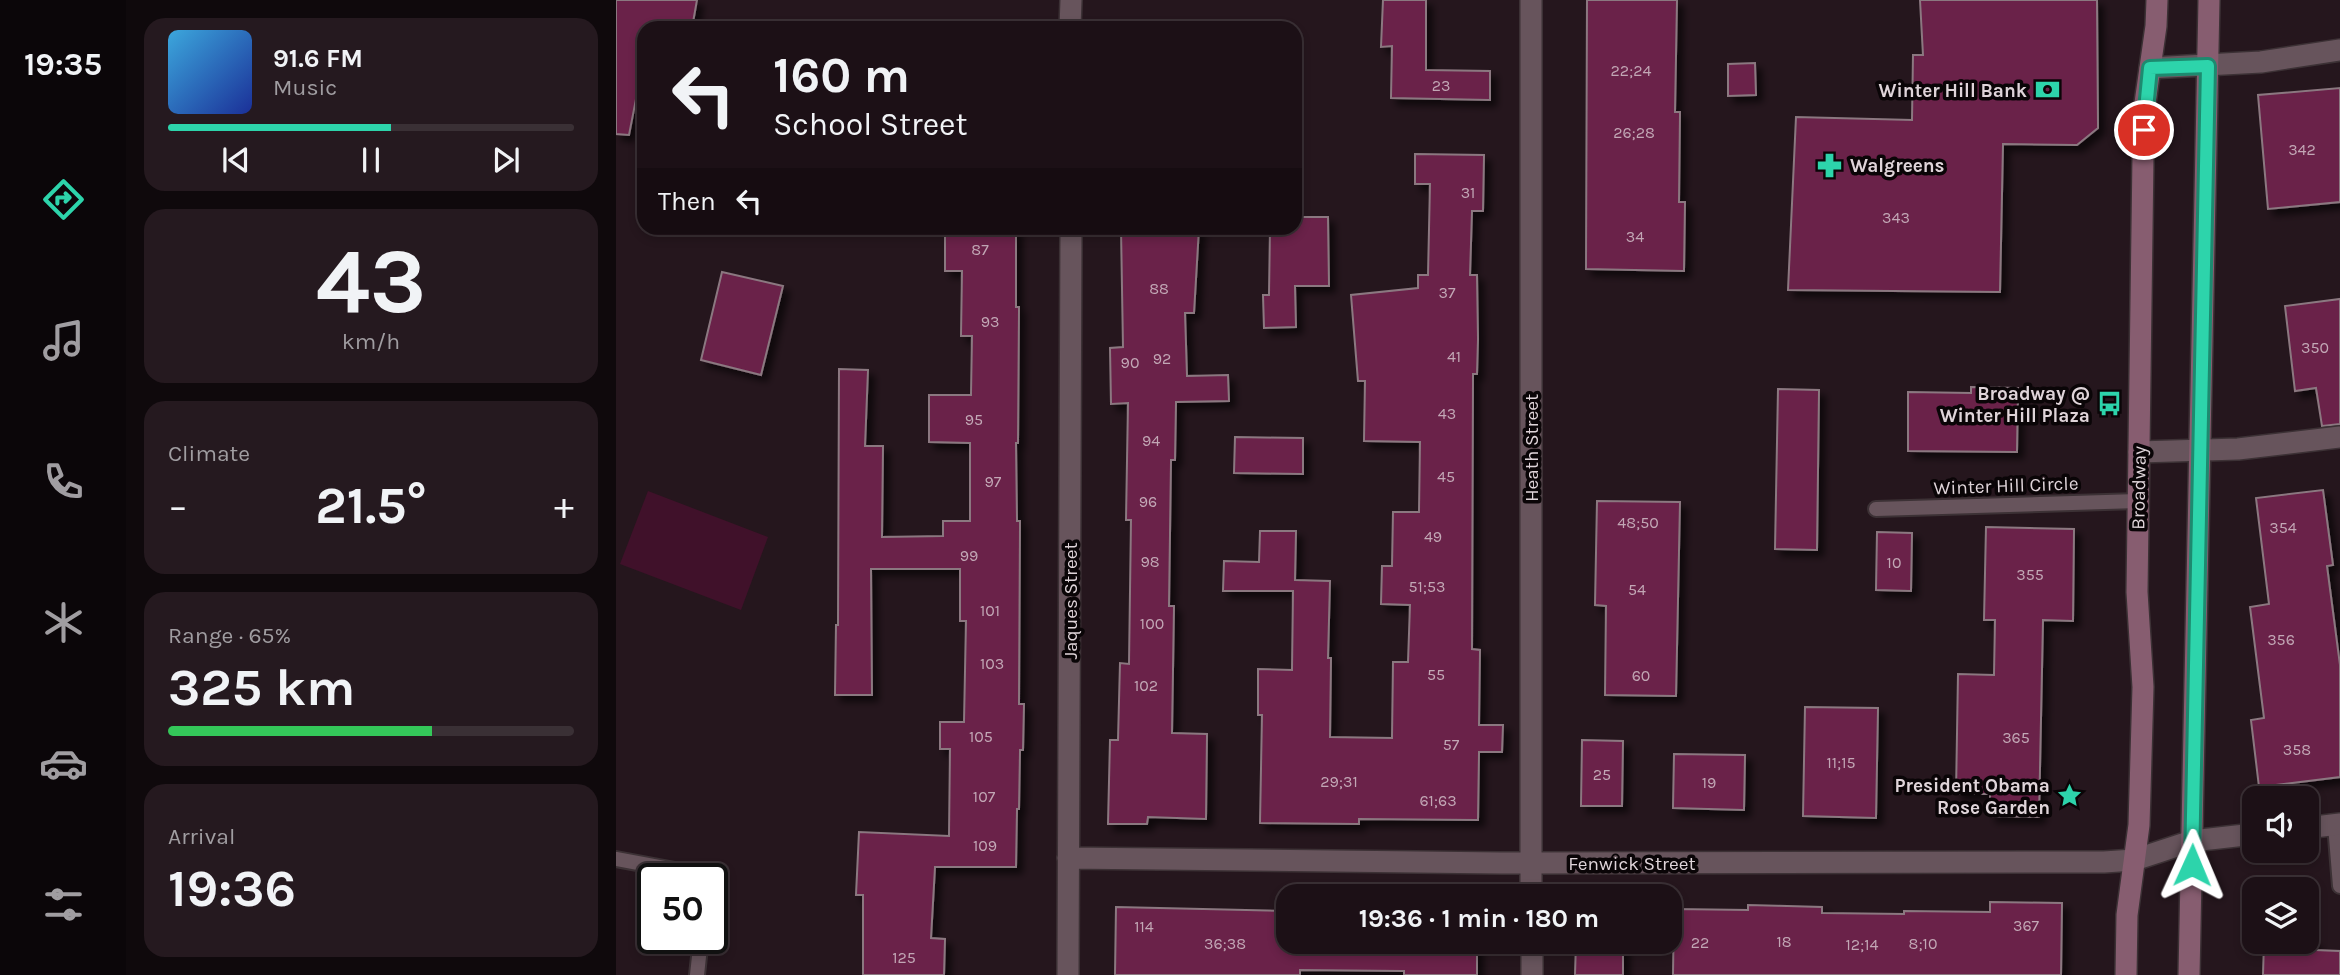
<!DOCTYPE html>
<html lang="en">
<head>
<meta charset="utf-8">
<style>
	body { margin:0; font-family:Karla,sans-serif; background:#25191f; color:#f1f3f6; height:100vh; display:flex; flex-direction:column; font-size:26px; white-space:nowrap }
	* { box-sizing:border-box; margin:0 }
	p { font-size:23px; color:#a09da1 }
	.icon { flex:none; width:38px; height:38px; fill:none; stroke:currentColor; stroke-width:2; stroke-linecap:round; stroke-linejoin:round }
	.map { position:relative; flex:1; overflow:hidden }
	.sheet { display:flex; flex-direction:column; gap:18px; padding:18px; background:#0f090c; width:490px }
	.sheet>* { flex:none }
	.hud { position:absolute; left:21px; top:21px; width:665px; height:214px; border-radius:21px; box-shadow:0 4px 10px #0003,0 0 0 2px #3a3035; background:#1c1016; color:#f1f3f6; overflow:hidden }
	.tools { position:absolute; left:1626px; top:786px; display:grid; gap:14px }
	.tools a { display:grid; place-items:center; width:77px; height:77px; border-radius:14px; background:#1c1016; box-shadow:0 4px 10px #0003,0 0 0 2px #3a3035; font-size:35px }
	.speed { position:absolute; left:21px; top:863px; display:flex; gap:14px; font-size:35px; font-weight:700; text-align:center }
	.speed>* { display:grid; place-content:center; width:91px; height:91px; border-radius:50%; background:#1c1016; box-shadow:0 4px 10px #0003,0 0 0 2px #3a3035; line-height:1 }
	.speed .limit { border:4px solid #111; border-radius:10px; background:#fff; color:#111 }
	.pin { position:absolute; display:grid; place-items:center; width:60px; height:60px; color:#fff; margin:-30px; border:4px solid #fff; border-radius:50%; box-shadow:0 2px 7px #0007 }
	.me { position:absolute; width:77px; margin:-38px; rotate:1deg; stroke-linejoin:round; filter:drop-shadow(0 0 5px #0008) }
	.turn { display:flex; align-items:center; gap:24px; height:147px; padding:0 21px; font-size:32px }
	.turn .icon { width:91px; height:91px; stroke-width:2.5 }
	.turn b { display:block; font-size:49px; line-height:60px }
	.then { display:flex; align-items:center; height:66px; padding:0 21px; background:#0003; gap:14px; font-size:26px }
	.big { font-size:52px; font-weight:700; line-height:1.1 }
	.sheet .card { flex:1; display:flex; flex-direction:column; justify-content:center; gap:10px; min-width:0; padding:0 24px; border-radius:21px; background:#25191f }
	.sheet .dial { align-items:center; gap:0 }
	.dial b { font-size:91px; line-height:1 }
	.song { display:flex; align-items:center; gap:21px }
	.cover { width:84px; height:84px; border-radius:10px; background:linear-gradient(135deg,hsl(200 70% 55%),hsl(230 70% 35%)) }
	.played { height:7px; border-radius:4px; background:linear-gradient(90deg,#2dd4ab 55%,#3a3035 55%) }
	.keys { display:flex; justify-content:space-around; direction:ltr }
	.heat { display:flex; justify-content:space-between; align-items:center; font-size:38px; direction:ltr }
	.charge { height:10px; border-radius:5px; background:linear-gradient(90deg,#34c759 65%,#3a3035 0) }
	.trip { position:absolute; left:660px; top:884px; width:406px; height:70px; border-radius:21px; background:#1c1016; box-shadow:0 4px 10px #0003,0 0 0 2px #3a3035; font-weight:700; line-height:70px; text-align:center }
	main { display:flex; flex:1; min-height:0 }
	.tabs { display:flex; flex-direction:column; width:126px; justify-content:space-around; align-items:center; background:#0b0609; color:#a09da1 }
	.tabs .icon { width:49px; height:49px }
	.tabs .current { color:#2dd4ab }
	.tabs b { font-size:32px; color:#f1f3f6 }
	.map>svg:first-child { display:block }
	.green { fill:#40112a }
	.building { fill:#6a2048; stroke:#8b7880; stroke-width:2; filter:url(#shadow) }
	.lines { fill:none; stroke-linecap:round; stroke-linejoin:round }
	.service-casing { stroke:#3c3135; stroke-width:18 }
	.minor-casing { stroke:#3c3135; stroke-width:24 }
	.tertiary-casing { stroke:#3c3135; stroke-width:24 }
	.secondary-casing { stroke:#3c3135; stroke-width:24 }
	.service { stroke:#67545c; stroke-width:14 }
	.minor { stroke:#67545c; stroke-width:21 }
	.tertiary { stroke:#67545c; stroke-width:21 }
	.secondary { stroke:#875d70; stroke-width:21 }
	.route-casing { stroke:#1d8a6f; stroke-width:18 }
	.route { stroke:#2dd4ab; stroke-width:12 }
	.labels { text-anchor:middle; stroke-width:7; stroke-linejoin:round; paint-order:stroke }
	.number-label { font-size:16px; fill:#c2a7b5 }
	.poi-label { font-size:19px; font-weight:bold; fill:#dfd4d9; stroke:#0a0507; text-anchor:end }
	.street-label { font-size:19px; fill:#dfd4d9; stroke:#0a0507 }
</style>
</head>
<body>
<main>
<nav class="tabs">
<b>19:35</b>
<svg class="icon current" aria-label="directions" viewBox="0 0 24 24"><path d="M12 3l9 9-9 9-9-9zM9 14v-3h6M13 9l2 2-2 2"/></svg>
<svg class="icon" aria-label="music" viewBox="0 0 24 24"><path d="M9 18V5l10-2v13"/><circle cx="6" cy="18" r="3"/><circle cx="16" cy="16" r="3"/></svg>
<svg class="icon" aria-label="phone" viewBox="0 0 24 24"><path d="M5 4h4l2 5-3 2q2 4 5 5l2-3 5 2v4C11 20 4 13 5 4z"/></svg>
<svg class="icon" aria-label="climate" viewBox="0 0 24 24"><path d="M12 3v18M4 7l16 10M4 17L20 7"/></svg>
<svg class="icon" aria-label="car" viewBox="0 0 24 24"><path d="M5 17H2v-5l4-1 3-4h7l3 4 3 1v5h-3M9 17h6M6 11h13"/><circle cx="7" cy="17" r="2"/><circle cx="17" cy="17" r="2"/></svg>
<svg class="icon" aria-label="filters" viewBox="0 0 24 24"><path d="M4 7h16M4 17h16"/><circle cx="9" cy="7" r="2"/><circle cx="15" cy="17" r="2"/></svg>
</nav>
<section class="sheet">
<div class="card">
<div class="song"><i class="cover"></i><div><b>91.6 FM</b><p>Music</p></div></div>
<div class="played"></div>
<div class="keys"><svg class="icon" aria-label="previous" viewBox="0 0 24 24"><path d="M18 5L8 12l10 7zM5 5v14"/></svg><svg class="icon" aria-label="pause" viewBox="0 0 24 24"><path d="M8 5v14M16 5v14"/></svg><svg class="icon" aria-label="next" viewBox="0 0 24 24"><path d="M6 5l10 7-10 7zM19 5v14"/></svg></div>
</div>
<div class="card dial"><b>43</b><p>km/h</p></div>
<div class="card"><p>Climate</p>
<div class="heat"><a>−</a><b class="big">21.5°</b><a>+</a></div>
</div>
<div class="card"><p>Range · 65%</p><b class="big">325 km</b><div class="charge"></div></div>
<div class="card"><p>Arrival</p><b class="big">19:36</b></div>
</section>
<div class="map">
<svg width="1724" height="975" viewBox="0 0 1724 975">
	<defs>
		<filter id="shadow"><feDropShadow dx="6" dy="6" stdDeviation="3.5" flood-color="#0009"/></filter>
	</defs>
	<rect width="100%" height="100%" fill="#25161d"/>
	<path class="green" d="M 32,491 L 152,537 L 125,610 L 4,564 Z"/>
	<path class="building" d="M 0,0 L 81,0 L 76,28 L 28,28 L 28,58 L 13,135 L 0,134 Z
		M 767,0 L 810,0 L 810,70 L 874,71 L 874,100 L 775,98 L 776,46 L 765,47 Z
		M 971,0 L 1061,0 L 1059,112 L 1064,112 L 1063,202 L 1069,202 L 1068,271 L 970,269 Z
		M 1304,0 L 1481,0 L 1482,128 L 1461,145 L 1387,144 L 1384,292 L 1172,290 L 1180,117 L 1296,120 L 1297,55 L 1307,55 Z
		M 1139,63 L 1140,95 L 1112,96 L 1112,64 Z
		M 1724,88 L 1724,202 L 1652,209 L 1642,95 Z
		M 799,154 L 868,155 L 867,211 L 856,211 L 854,275 L 861,275 L 862,339 L 861,374 L 857,374 L 856,649 L 864,650 L 863,725 L 887,725 L 886,752 L 863,752 L 862,820 L 743,819 L 743,824 L 644,823 L 646,715 L 642,715 L 642,669 L 676,670 L 677,591 L 607,591 L 608,561 L 643,562 L 644,531 L 680,531 L 679,580 L 714,581 L 712,658 L 715,658 L 714,737 L 776,738 L 777,662 L 792,662 L 794,605 L 765,604 L 766,566 L 776,566 L 777,512 L 803,512 L 804,442 L 748,441 L 749,381 L 742,381 L 735,295 L 802,288 L 802,275 L 812,275 L 814,184 L 799,184 Z
		M 679,217 L 712,217 L 713,286 L 679,286 L 680,327 L 648,328 L 647,295 L 653,295 L 654,228 L 679,228 Z
		M 329,228 L 400,228 L 400,307 L 403,307 L 402,443 L 400,443 L 401,521 L 404,521 L 403,704 L 408,704 L 407,750 L 404,750 L 403,809 L 401,809 L 400,867 L 319,867 L 315,938 L 329,939 L 328,975 L 247,975 L 247,895 L 240,895 L 243,832 L 333,836 L 334,749 L 324,749 L 324,722 L 348,722 L 350,621 L 344,621 L 344,569 L 255,569 L 256,695 L 219,695 L 220,625 L 222,625 L 223,369 L 252,370 L 249,446 L 267,446 L 266,537 L 327,536 L 327,521 L 354,521 L 354,443 L 313,442 L 313,395 L 355,395 L 356,336 L 345,336 L 346,271 L 329,271 Z
		M 505,228 L 583,228 L 578,313 L 569,313 L 571,376 L 612,375 L 613,401 L 560,402 L 559,460 L 555,460 L 553,606 L 558,606 L 556,733 L 591,734 L 590,819 L 532,817 L 531,824 L 492,824 L 494,740 L 502,740 L 504,663 L 513,664 L 515,520 L 510,520 L 512,403 L 495,404 L 494,348 L 507,347 Z
		M 106,272 L 167,286 L 145,375 L 85,360 Z
		M 1724,299 L 1724,424 L 1706,426 L 1700,388 L 1679,391 L 1669,306 Z
		M 1355,387 L 1402,388 L 1401,452 L 1292,451 L 1292,392 L 1355,393 Z
		M 1162,389 L 1203,390 L 1201,550 L 1159,549 Z
		M 619,437 L 687,438 L 687,474 L 618,473 Z
		M 1707,490 L 1717,565 L 1711,566 L 1724,665 L 1724,777 L 1643,787 L 1635,720 L 1648,718 L 1634,607 L 1653,604 L 1640,498 Z
		M 981,501 L 1064,502 L 1060,696 L 989,695 L 990,606 L 979,605 Z
		M 1370,527 L 1458,529 L 1457,621 L 1427,620 L 1423,817 L 1374,816 L 1374,794 L 1340,794 L 1342,674 L 1378,675 L 1379,620 L 1368,620 Z
		M 1261,532 L 1296,533 L 1295,591 L 1260,590 Z
		M 1189,707 L 1262,708 L 1260,818 L 1187,816 Z
		M 966,740 L 1007,741 L 1006,806 L 965,806 Z
		M 1058,754 L 1129,755 L 1128,810 L 1057,808 Z
		M 1374,902 L 1446,903 L 1445,975 L 1057,975 L 1058,909 L 1132,910 L 1132,905 L 1206,907 L 1206,913 L 1288,914 L 1288,911 L 1374,912 Z
		M 500,907 L 672,911 L 672,942 L 861,942 L 861,975 L 788,975 L 788,971 L 684,970 L 684,975 L 499,975 Z
		M 960,942 L 1007,942 L 1007,975 L 959,975 Z
		M 1648,942 L 1699,942 L 1699,950 L 1724,951 L 1724,975 L 1647,975 Z"/>
	<g class="lines">
		<defs>
			<path id="service" d="M 1260,509 L 1522,501
				M 1719,825 L 1724,886
				M 0,859 L 75,873 L 85,878
				M 81,975 L 85,938"/>
			<path id="minor" d="M 915,0 L 915,896
				M 454,28 L 455,0
				M 1523,452 L 1622,449 L 1724,437
				M 1690,828 L 1724,824
				M 452,858 L 885,863 L 1488,862 L 1518,860 L 1576,841 L 1638,834
				M 916,942 L 916,975
				M 452,975 L 455,228"/>
			<path id="tertiary" d="M 1534,68 L 1645,62 L 1724,50"/>
			<path id="secondary" d="M 1510,975 L 1511,915 L 1523,825 L 1527,687 L 1521,592 L 1527,157 L 1529,103 L 1540,26 L 1541,0
				M 1573,975 L 1593,0"/>
		</defs>
		<use href="#service" class="service-casing"/>
		<use href="#minor" class="minor-casing"/>
		<use href="#tertiary" class="tertiary-casing"/>
		<use href="#secondary" class="secondary-casing"/>
		<use href="#service" class="service"/>
		<use href="#minor" class="minor"/>
		<use href="#tertiary" class="tertiary"/>
		<use href="#secondary" class="secondary"/>
	</g>
	<g class="lines">
		<defs>
			<path id="route" d="M 1528,130 L 1534,68 L 1592,66 L 1576,865"/>
		</defs>
		<use href="#route" class="route-casing"/>
		<use href="#route" class="route"/>
	</g>
	<defs>
		<symbol id="bank-bare" viewBox="-9 -9 18 18"><path d="M-6-4H6V4H-6ZM0-2.3a2.3 2.3 0 1 0 0 4.6a2.3 2.3 0 1 0 0-4.6Z" fill="#2dd4ab" stroke="#0a0507" stroke-width="2.5" paint-order="stroke"/></symbol>
		<symbol id="pharmacy-bare" viewBox="-9 -9 18 18"><path d="M-2-6h4v4h4v4h-4v4h-4v-4h-4v-4h4Z" fill="#2dd4ab" stroke="#0a0507" stroke-width="2.5" paint-order="stroke"/></symbol>
		<symbol id="bus-bare" viewBox="-9 -9 18 18"><path d="M-5-6H5V4H4V6H2V4H-2V6H-4V4H-5ZM-3.5-4V0h7V-4ZM-3.5 1.2v1.5H-2V1.2ZM2 1.2v1.5H3.5V1.2Z" fill="#2dd4ab" stroke="#0a0507" stroke-width="2.5" paint-order="stroke"/></symbol>
		<symbol id="sight-bare" viewBox="-9 -9 18 18"><path d="M0-6L1.8-2.2L6-1.7L2.9 1.2L3.7 5.4L0 3.3L-3.7 5.4L-2.9 1.2L-6-1.7L-1.8-2.2Z" fill="#2dd4ab" stroke="#0a0507" stroke-width="2.5" paint-order="stroke"/></symbol>
	</defs>
	<g fill-rule="evenodd">
		<use href="#bank-bare" x="1414" y="72" width="35" height="35"/>
		<use href="#pharmacy-bare" x="1196" y="148" width="35" height="35"/>
		<use href="#bus-bare" x="1476" y="386" width="35" height="35"/>
		<use href="#sight-bare" x="1436" y="778" width="35" height="35"/>
	</g>
	<g class="labels">
		<g class="number-label">
			<text x="1015" y="76">22;24</text>
			<text x="825" y="91">23</text>
			<text x="1018" y="138">26;28</text>
			<text x="1686" y="155">342</text>
			<text x="852" y="198">31</text>
			<text x="1280" y="223">343</text>
			<text x="1019" y="242">34</text>
			<text x="364" y="255">87</text>
			<text x="543" y="294">88</text>
			<text x="831" y="298">37</text>
			<text x="374" y="327">93</text>
			<text x="1699" y="353">350</text>
			<text x="838" y="362">41</text>
			<text x="546" y="364">92</text>
			<text x="514" y="368">90</text>
			<text x="831" y="419">43</text>
			<text x="358" y="425">95</text>
			<text x="535" y="446">94</text>
			<text x="830" y="482">45</text>
			<text x="377" y="487">97</text>
			<text x="532" y="507">96</text>
			<text x="1022" y="528">48;50</text>
			<text x="1667" y="533">354</text>
			<text x="817" y="542">49</text>
			<text x="353" y="561">99</text>
			<text x="534" y="567">98</text>
			<text x="1278" y="568">10</text>
			<text x="1414" y="580">355</text>
			<text x="811" y="592">51;53</text>
			<text x="1021" y="595">54</text>
			<text x="374" y="616">101</text>
			<text x="536" y="629">100</text>
			<text x="1665" y="645">356</text>
			<text x="376" y="669">103</text>
			<text x="820" y="680">55</text>
			<text x="1025" y="681">60</text>
			<text x="530" y="691">102</text>
			<text x="365" y="742">105</text>
			<text x="1400" y="743">365</text>
			<text x="835" y="750">57</text>
			<text x="1681" y="755">358</text>
			<text x="1225" y="768">11;15</text>
			<text x="986" y="780">25</text>
			<text x="723" y="787">29;31</text>
			<text x="1093" y="788">19</text>
			<text x="368" y="802">107</text>
			<text x="822" y="806">61;63</text>
			<text x="369" y="851">109</text>
			<text x="1410" y="931">367</text>
			<text x="528" y="932">114</text>
			<text x="1168" y="947">18</text>
			<text x="1084" y="948">22</text>
			<text x="609" y="949">36;38</text>
			<text x="1307" y="949">8;10</text>
			<text x="1246" y="950">12;14</text>
			<text x="288" y="963">125</text>
		</g>
		<g class="poi-label">
			<text x="1411" y="97">Winter Hill Bank</text>
			<text x="1234" y="172" text-anchor="start">Walgreens</text>
			<text x="1474" y="400">Broadway @<tspan x="1474" dy="22">Winter Hill Plaza</tspan></text>
			<text x="1434" y="792">President Obama<tspan x="1434" dy="22">Rose Garden</tspan></text>
		</g>
		<g class="street-label">
			<text transform="translate(915 448) rotate(-90)" y="7">Heath Street</text>
			<text transform="translate(1390 485) rotate(-2)" y="7">Winter Hill Circle</text>
			<text transform="translate(1522 488) rotate(-89)" y="7">Broadway</text>
			<text transform="translate(454 601) rotate(-90)" y="7">Jaques Street</text>
			<text x="1016" y="870">Fenwick Street</text>
		</g>
	</g>
</svg>
<div class="tools">
<a><svg class="icon" aria-label="sound" viewBox="0 0 24 24"><path d="M4 9h4l5-4v14l-5-4H4zM17 9q2 3 0 6"/></svg></a>
<a><svg class="icon" aria-label="layers" viewBox="0 0 24 24"><path d="M12 4l9 5-9 5-9-5zM3 14l9 5 9-5"/></svg></a>
</div>
<div class="speed"><div class="limit">50</div></div>
<div class="pin" style="left:1528px;top:130px;background:#d93025"><svg class="icon" aria-label="arrive" viewBox="0 0 24 24"><path d="M6 21V4h12l-3 4 3 4H6"/></svg></div>
<svg class="me" style="left:1576px;top:865px" viewBox="-20 -20 40 40"><path d="M0-17L14 15 0 8-14 15z" fill="#2dd4ab" stroke="#fff" stroke-width="4"/></svg>
<div class="trip">19:36 · 1 min · 180 m</div>
<div class="hud">
<div class="turn"><svg class="icon" aria-label="left" viewBox="0 0 24 24"><path d="M17 20v-9H6M10 6l-5 5 5 5"/></svg><div><b>160 m</b>School Street</div></div>
<div class="then">Then<svg class="icon" aria-label="left" viewBox="0 0 24 24"><path d="M17 20v-9H6M10 6l-5 5 5 5"/></svg></div>
</div>
</div>
</main>
</body>
</html>
